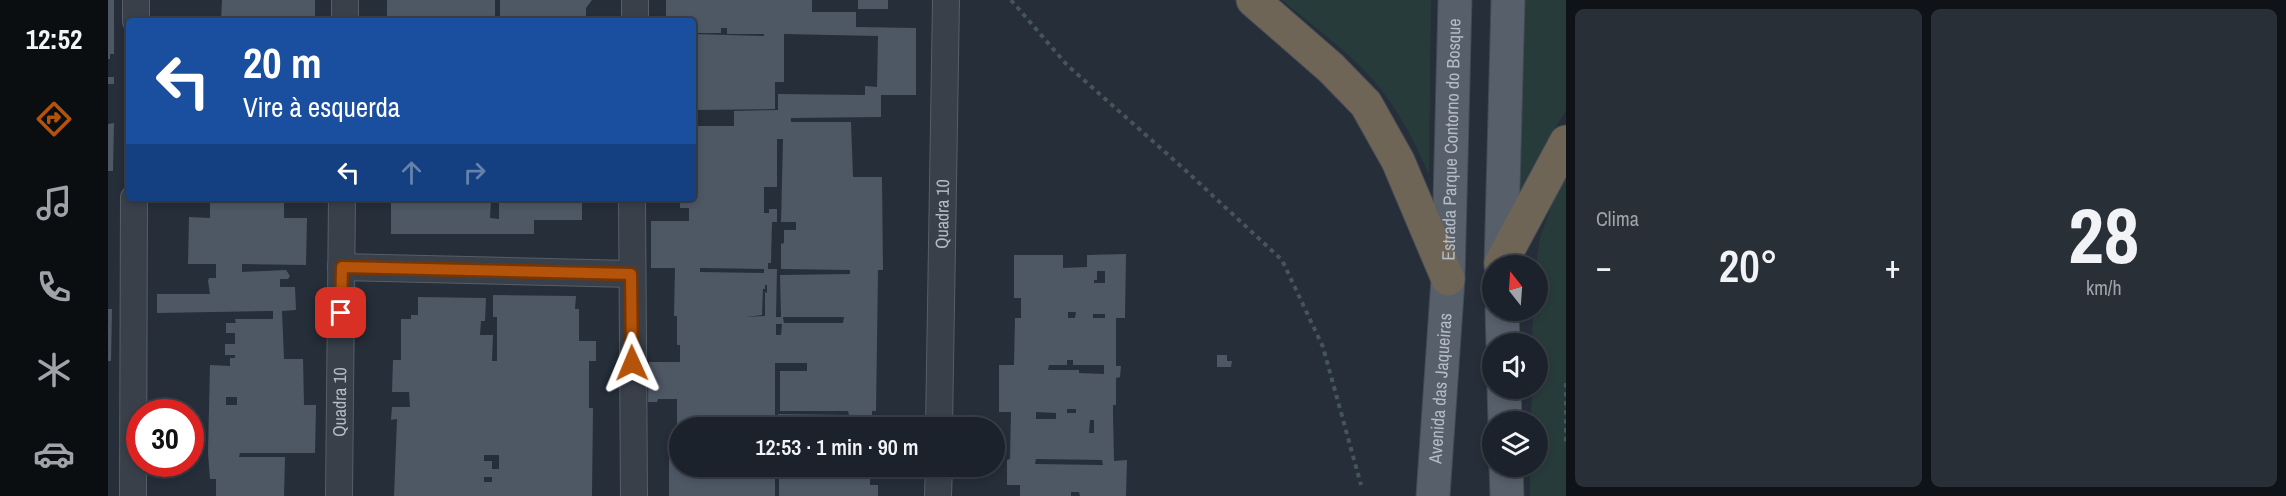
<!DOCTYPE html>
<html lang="pt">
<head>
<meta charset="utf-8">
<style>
	body { margin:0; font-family:"Archivo Narrow",sans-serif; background:#292f37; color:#f1f3f6; height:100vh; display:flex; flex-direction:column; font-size:22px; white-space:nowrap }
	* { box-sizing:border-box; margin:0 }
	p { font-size:20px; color:#a0a4a9 }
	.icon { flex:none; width:33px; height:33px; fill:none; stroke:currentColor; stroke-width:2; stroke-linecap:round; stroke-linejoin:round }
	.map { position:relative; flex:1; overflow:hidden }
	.details { display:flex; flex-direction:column; gap:9px; padding:9px; background:#0f1318; width:720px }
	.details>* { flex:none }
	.top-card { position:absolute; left:18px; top:18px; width:570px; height:183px; border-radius:6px; box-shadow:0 3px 9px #0003,0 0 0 2px #3a3f47; background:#1a4fa0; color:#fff; overflow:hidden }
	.needle { width:39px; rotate:343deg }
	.tools { position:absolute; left:1374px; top:255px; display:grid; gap:12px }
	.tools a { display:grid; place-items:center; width:66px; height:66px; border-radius:50%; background:#1c222b; box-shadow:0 3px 9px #0003,0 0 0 2px #3a3f47; font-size:30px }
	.speed { position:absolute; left:18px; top:399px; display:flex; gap:12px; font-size:30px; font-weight:700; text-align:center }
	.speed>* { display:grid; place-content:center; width:78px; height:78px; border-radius:50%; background:#1c222b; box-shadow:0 3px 9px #0003,0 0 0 2px #3a3f47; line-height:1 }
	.speed .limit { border:9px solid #d22; background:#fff; color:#111 }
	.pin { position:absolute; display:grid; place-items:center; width:51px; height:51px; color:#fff; margin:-26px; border-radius:12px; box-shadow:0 3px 9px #0006 }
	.me { position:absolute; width:66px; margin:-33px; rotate:359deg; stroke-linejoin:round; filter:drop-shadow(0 0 4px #0008) }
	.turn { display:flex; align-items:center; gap:21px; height:126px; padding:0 18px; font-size:27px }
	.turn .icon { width:78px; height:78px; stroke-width:2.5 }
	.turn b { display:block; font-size:42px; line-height:51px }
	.lanes { display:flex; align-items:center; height:57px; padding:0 18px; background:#0003; justify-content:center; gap:30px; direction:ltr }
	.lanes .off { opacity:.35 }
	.big { font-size:45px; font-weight:600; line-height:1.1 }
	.details .card { flex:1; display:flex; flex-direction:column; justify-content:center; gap:9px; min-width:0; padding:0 21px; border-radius:9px; background:#292f37 }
	.details .dial { align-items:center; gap:0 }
	.dial b { font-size:78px; line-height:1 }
	.heat { display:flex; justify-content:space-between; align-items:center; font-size:33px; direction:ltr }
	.details .tiles { flex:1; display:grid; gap:9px; grid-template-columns:repeat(2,1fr) }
	.trip { position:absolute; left:561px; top:417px; width:336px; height:60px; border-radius:30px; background:#1c222b; box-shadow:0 3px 9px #0003,0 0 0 2px #3a3f47; font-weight:600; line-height:60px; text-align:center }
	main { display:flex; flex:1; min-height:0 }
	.menu { display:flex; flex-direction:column; width:108px; justify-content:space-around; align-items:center; background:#0b0e11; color:#a0a4a9 }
	.menu .icon { width:42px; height:42px }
	.menu .selected { color:#b45309 }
	.menu b { font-size:27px; color:#f1f3f6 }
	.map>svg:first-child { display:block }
	.green { fill:#283b3b }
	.building { fill:#4e5865; fill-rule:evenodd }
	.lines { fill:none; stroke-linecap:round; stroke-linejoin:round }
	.street-casing { stroke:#575e68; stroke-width:28 }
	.primary-casing { stroke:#424953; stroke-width:35 }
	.highway-casing { stroke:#444b55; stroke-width:35 }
	.path { stroke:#455658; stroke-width:4; stroke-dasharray:4.5 4.5; stroke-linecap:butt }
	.street { stroke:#39404a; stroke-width:26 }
	.primary { stroke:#575f6a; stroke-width:33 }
	.highway { stroke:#6f6557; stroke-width:33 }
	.route-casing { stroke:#753606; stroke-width:15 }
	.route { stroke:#b45309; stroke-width:10 }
	.labels { text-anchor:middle; stroke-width:6; stroke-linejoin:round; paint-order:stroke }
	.street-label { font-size:18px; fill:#b4bbc5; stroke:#1e252f }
</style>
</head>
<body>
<main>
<nav class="menu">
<b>12:52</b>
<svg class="icon selected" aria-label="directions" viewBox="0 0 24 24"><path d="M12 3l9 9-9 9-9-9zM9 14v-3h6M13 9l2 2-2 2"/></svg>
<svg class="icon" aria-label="music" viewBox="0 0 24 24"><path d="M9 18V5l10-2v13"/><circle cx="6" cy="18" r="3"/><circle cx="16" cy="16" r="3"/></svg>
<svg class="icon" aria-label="phone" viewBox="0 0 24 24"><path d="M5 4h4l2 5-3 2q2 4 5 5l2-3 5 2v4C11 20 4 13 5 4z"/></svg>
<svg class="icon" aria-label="climate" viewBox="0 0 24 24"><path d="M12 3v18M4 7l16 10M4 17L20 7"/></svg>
<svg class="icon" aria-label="car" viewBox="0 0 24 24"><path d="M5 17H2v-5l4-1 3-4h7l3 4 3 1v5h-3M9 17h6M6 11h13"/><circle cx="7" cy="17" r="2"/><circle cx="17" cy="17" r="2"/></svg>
</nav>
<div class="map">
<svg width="1458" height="496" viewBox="0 0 1458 496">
	<rect width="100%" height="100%" fill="#252e39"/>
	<path class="green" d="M 1174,0 L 1323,0 L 1321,175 C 1307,142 1291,111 1268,83 C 1241,52 1206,27 1174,0 Z
		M 1414,0 L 1458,0 L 1458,111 L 1438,142 L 1414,188 L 1411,187 Z
		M 1458,177 L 1458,496 L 1422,496 L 1422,467 L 1430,466 L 1430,422 L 1423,421 L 1424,389 L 1430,388 L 1430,344 L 1424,343 L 1425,311 L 1430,310 L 1430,266 L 1428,265 L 1432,238 L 1443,207 Z"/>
	<path class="building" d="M 0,0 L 6,0 L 6,54 L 2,54 L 2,59 L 0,59 Z
		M 114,0 L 207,0 L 207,21 L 113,21 Z
		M 279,0 L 387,0 L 387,21 L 279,21 Z
		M 392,0 L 484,0 L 478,8 L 478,21 L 392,21 Z
		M 558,0 L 704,0 L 704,12 L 748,12 L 748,27 L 808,28 L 808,95 L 773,95 L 773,117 L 683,118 L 683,122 L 743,122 L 745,177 L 774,177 L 775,270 L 770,270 L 768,411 L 764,411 L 764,428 L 670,428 L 670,414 L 741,415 L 740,411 L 672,411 L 672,371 L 699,371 L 699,363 L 667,363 L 667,428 L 572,428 L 572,466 L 667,466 L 667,496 L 561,496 L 561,458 L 569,458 L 569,399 L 550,399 L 549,402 L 540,402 L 541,362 L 572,362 L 572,345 L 569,345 L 569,316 L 566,316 L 567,268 L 543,268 L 543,221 L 581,221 L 581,208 L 572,208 L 572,198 L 585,198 L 586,126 L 626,126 L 626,111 L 670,110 L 670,94 L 757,95 L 757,86 L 769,87 L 770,36 L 676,34 L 676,82 L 667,82 L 667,109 L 587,110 L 585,34 L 656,36 L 656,34 L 619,34 L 619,28 L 613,28 L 613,33 L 585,33 L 585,21 L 558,21 ZM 669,139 L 675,139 L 673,222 L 688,222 L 688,230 L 676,230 L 676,243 L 673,244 L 673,269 L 742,270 L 742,274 L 672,275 L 673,317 L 668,317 L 669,269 L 660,269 L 660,263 L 663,263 L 664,222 L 669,222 L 669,209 L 661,209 L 661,213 L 656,213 L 656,187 L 669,187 ZM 592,268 L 656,269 L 656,273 L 592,272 ZM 657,285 L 659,285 L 659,293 L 657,292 L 657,316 L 638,317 L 654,315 L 655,289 L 657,289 ZM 675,317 L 736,317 L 735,323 L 676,323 ZM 668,324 L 674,324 L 673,335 L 668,335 Z
		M 750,0 L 780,0 L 780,9 L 750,9 Z
		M 0,77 L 6,77 L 6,84 L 0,84 Z
		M 6,123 L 5,171 L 0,171 L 0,124 Z
		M 102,198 L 176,198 L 176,218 L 199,218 L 198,265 L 134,264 L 134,272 L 178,270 L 182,276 L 180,279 L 172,279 L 172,287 L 187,287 L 188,310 L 174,311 L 176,359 L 195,359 L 196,405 L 208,405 L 207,453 L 132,453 L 131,457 L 177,457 L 176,496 L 108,496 L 108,479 L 102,479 L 100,453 L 102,365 L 122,366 L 122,358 L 127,358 L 127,355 L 117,355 L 117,344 L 127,344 L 127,333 L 118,333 L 118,323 L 128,323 L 127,319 L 165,319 L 165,311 L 49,313 L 49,294 L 102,294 L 100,281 L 101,278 L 108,278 L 108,264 L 80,264 L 81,217 L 102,218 ZM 118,397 L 129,397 L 129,405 L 118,405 Z
		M 283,198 L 376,198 L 376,201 L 383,201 L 382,218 L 391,219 L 391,198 L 464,198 L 464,203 L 474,203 L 474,220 L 426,220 L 426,234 L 283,234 Z
		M 1018,254 L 1017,318 L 1008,318 L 1008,366 L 1013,366 L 1012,377 L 1008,378 L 1008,405 L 1005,405 L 1005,414 L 1006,461 L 1019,460 L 1018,496 L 972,496 L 971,492 L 963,492 L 963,496 L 912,496 L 912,485 L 899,485 L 899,460 L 902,459 L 903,412 L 891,412 L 891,365 L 906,365 L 907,318 L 913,318 L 913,298 L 906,298 L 906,255 L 955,255 L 955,268 L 979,267 L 979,255 ZM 989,271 L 997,271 L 997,283 L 986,283 L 986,280 L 989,280 ZM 960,312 L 968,312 L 967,318 L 960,318 ZM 985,314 L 997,314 L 997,318 L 985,318 ZM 959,360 L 965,360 L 965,365 L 996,365 L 996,374 L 971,373 L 971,370 L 940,370 L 941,365 L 959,365 ZM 959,409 L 968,409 L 968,413 L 959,413 ZM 928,412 L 948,413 L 948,419 L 928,419 ZM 982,420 L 986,420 L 986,433 L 981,433 ZM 928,459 L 994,460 L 995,465 L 927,464 Z
		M 385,295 L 468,296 L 467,309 L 471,309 L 471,341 L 488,341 L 488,361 L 481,361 L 481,408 L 485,408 L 484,496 L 286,496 L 289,419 L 283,420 L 284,407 L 302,407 L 301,392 L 284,392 L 285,360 L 293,360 L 293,319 L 303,319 L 303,315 L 310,315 L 310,297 L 378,298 L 377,321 L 373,321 L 372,335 L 385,335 L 384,361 L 389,361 L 389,317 L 385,317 ZM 376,455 L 391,455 L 391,469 L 384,469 L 384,461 L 376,461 ZM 376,477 L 384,477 L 384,482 L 376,482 Z
		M 0,309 L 4,309 L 3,361 L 0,361 Z
		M 1109,355 L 1119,355 L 1119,361 L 1124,361 L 1123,367 L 1109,367 Z
		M 671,466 L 762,466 L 762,485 L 770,485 L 770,496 L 671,496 Z"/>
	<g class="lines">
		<defs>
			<g id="street">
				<path d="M 28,21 L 28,0"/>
				<path d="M 237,21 L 237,0"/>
				<path d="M 527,21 L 527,0"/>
				<path d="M 524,198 L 526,496"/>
				<path d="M 233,267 L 523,274"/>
				<path id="s1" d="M 831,428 L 838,0"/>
				<path d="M 25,496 L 26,198"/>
				<path id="s2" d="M 231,496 L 234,198"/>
				<path d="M 830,496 L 831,466"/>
			</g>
			<g id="primary">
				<path d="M 1393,266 L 1400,0"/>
				<path d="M 1394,310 L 1395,344"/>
				<path d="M 1396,388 L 1397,422"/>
				<path d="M 1398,466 L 1399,496"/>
				<path id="s3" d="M 1325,496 L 1340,279 L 1347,0"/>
			</g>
			<path id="highway" d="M 1145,0 L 1223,68 L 1258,104 L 1290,161 L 1340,279
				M 1393,263 L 1458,142"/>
		</defs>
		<use href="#street" class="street-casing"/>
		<use href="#primary" class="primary-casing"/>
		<use href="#highway" class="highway-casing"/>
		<path class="path" d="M 903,0 L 959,65 L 1075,168 L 1174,260 L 1215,347 L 1253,485
			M 1458,383 L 1458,442"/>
		<use href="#street" class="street"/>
		<use href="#primary" class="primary"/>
		<use href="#highway" class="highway"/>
	</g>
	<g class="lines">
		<defs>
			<path id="route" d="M 233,313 L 234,267 L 523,274 L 524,363"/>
		</defs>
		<use href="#route" class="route-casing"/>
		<use href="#route" class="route"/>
	</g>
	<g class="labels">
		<g class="street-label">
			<text dy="6" stroke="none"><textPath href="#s3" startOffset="357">Estrada Parque Contorno do Bosque</textPath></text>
			<text dy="6" stroke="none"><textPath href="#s1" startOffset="214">Quadra 10</textPath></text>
			<text dy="6" stroke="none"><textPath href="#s3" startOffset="108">Avenida das Jaqueiras</textPath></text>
			<text dy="6" stroke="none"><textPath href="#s2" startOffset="94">Quadra 10</textPath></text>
		</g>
	</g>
</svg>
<div class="tools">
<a><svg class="needle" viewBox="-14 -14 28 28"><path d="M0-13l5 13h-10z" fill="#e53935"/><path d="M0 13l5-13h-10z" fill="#a0a4a9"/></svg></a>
<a><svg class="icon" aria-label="sound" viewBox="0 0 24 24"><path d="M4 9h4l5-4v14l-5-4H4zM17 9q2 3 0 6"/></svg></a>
<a><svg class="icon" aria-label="layers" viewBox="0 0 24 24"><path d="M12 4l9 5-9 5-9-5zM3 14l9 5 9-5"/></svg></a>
</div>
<div class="speed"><div class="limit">30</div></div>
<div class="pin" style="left:233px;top:313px;background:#d93025"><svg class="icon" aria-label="arrive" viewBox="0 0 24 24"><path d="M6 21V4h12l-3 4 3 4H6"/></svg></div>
<svg class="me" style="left:524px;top:363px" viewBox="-20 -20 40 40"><path d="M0-17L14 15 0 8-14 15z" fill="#b45309" stroke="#fff" stroke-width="4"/></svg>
<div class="trip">12:53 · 1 min · 90 m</div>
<div class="top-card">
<div class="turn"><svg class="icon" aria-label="left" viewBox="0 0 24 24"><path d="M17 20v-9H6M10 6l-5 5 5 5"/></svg><div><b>20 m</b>Vire à esquerda</div></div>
<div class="lanes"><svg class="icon" aria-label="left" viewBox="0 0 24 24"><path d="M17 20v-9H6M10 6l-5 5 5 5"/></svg><svg class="icon off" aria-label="ahead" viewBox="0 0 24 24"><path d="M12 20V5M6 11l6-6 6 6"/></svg><svg class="icon off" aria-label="right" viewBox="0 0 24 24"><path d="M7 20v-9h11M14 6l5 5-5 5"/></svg></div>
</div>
</div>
<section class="details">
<div class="tiles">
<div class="card"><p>Clima</p>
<div class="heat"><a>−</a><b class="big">20°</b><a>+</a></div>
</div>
<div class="card dial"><b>28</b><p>km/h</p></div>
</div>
</section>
</main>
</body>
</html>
